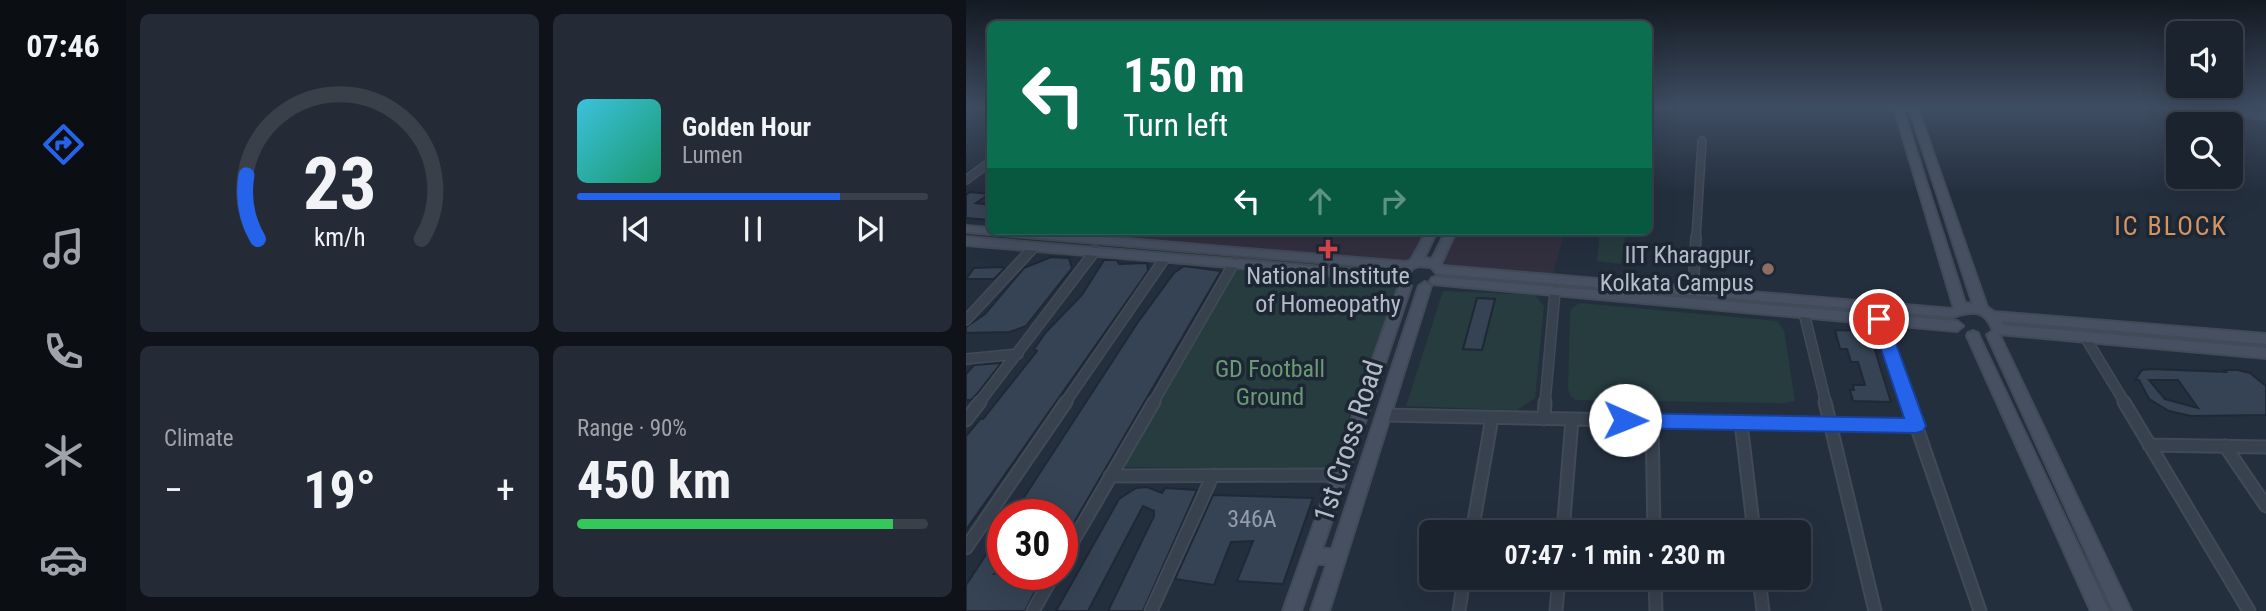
<!DOCTYPE html>
<html lang="en">
<head>
<meta charset="utf-8">
<style>
	body { margin:0; font-family:"Roboto Condensed",sans-serif; background:#242b36; color:#f1f3f6; height:100vh; display:flex; flex-direction:column; font-size:26px; white-space:nowrap }
	* { box-sizing:border-box; margin:0 }
	p { font-size:23px; color:#a0a4aa }
	.icon { flex:none; width:38px; height:38px; fill:none; stroke:currentColor; stroke-width:2; stroke-linecap:round; stroke-linejoin:round }
	.map { position:relative; flex:1; overflow:hidden }
	.details { display:flex; flex-direction:column; gap:14px; padding:14px; background:#0f1319; width:840px }
	.details>* { flex:none }
	.banner { position:absolute; left:21px; top:21px; width:665px; height:214px; border-radius:10px; box-shadow:0 7px 28px #0002,0 0 0 2px #39404a; background:#0b6e4f; color:#fff; overflow:hidden }
	.buttons { position:absolute; left:1200px; top:21px; display:grid; gap:14px }
	.buttons a { display:grid; place-items:center; width:77px; height:77px; border-radius:10px; background:#1b232e; box-shadow:0 7px 28px #0002,0 0 0 2px #39404a; font-size:35px }
	.speed { position:absolute; left:21px; top:499px; display:flex; gap:14px; font-size:35px; font-weight:700; text-align:center }
	.speed>* { display:grid; place-content:center; width:91px; height:91px; border-radius:50%; background:#1b232e; box-shadow:0 7px 28px #0002,0 0 0 2px #39404a; line-height:1 }
	.speed .limit { border:10px solid #d22; background:#fff; color:#111 }
	.pin { position:absolute; display:grid; place-items:center; width:60px; height:60px; color:#fff; margin:-30px; border:4px solid #fff; border-radius:50%; box-shadow:0 2px 7px #0007 }
	.me { position:absolute; width:77px; margin:-38px; rotate:91deg; stroke-linejoin:round; filter:drop-shadow(0 0 5px #0008) }
	.turn { display:flex; align-items:center; gap:24px; height:147px; padding:0 21px; font-size:32px }
	.turn .icon { width:91px; height:91px; stroke-width:2.5 }
	.turn b { display:block; font-size:49px; line-height:60px }
	.lanes { display:flex; align-items:center; height:66px; padding:0 21px; background:#0003; justify-content:center; gap:35px; direction:ltr }
	.lanes .off { opacity:.35 }
	.big { font-size:52px; font-weight:700; line-height:1.1 }
	.details .widget { flex:1; display:flex; flex-direction:column; justify-content:center; gap:10px; min-width:0; padding:0 24px; border-radius:10px; background:#242b36 }
	.details .dial { align-items:center; gap:0 }
	.dial svg { height:182px; overflow:visible; fill:none; stroke:#39404a; stroke-width:7; stroke-linecap:round; text-anchor:middle }
	.dial text { fill:#f1f3f6; stroke:none }
	.song { display:flex; align-items:center; gap:21px }
	.cover { width:84px; height:84px; border-radius:10px; background:linear-gradient(135deg,hsl(190 70% 55%),hsl(160 70% 35%)) }
	.played { height:7px; border-radius:4px; background:linear-gradient(90deg,#2563eb 75%,#39404a 75%) }
	.keys { display:flex; justify-content:space-around; direction:ltr }
	.heat { display:flex; justify-content:space-between; align-items:center; font-size:38px; direction:ltr }
	.charge { height:10px; border-radius:5px; background:linear-gradient(90deg,#34c759 90%,#39404a 0) }
	.details .tiles { flex:1; display:grid; gap:14px; grid-template-columns:repeat(2,1fr) }
	.trip { position:absolute; left:453px; top:520px; width:392px; height:70px; border-radius:10px; background:#1b232e; box-shadow:0 7px 28px #0002,0 0 0 2px #39404a; font-weight:700; line-height:70px; text-align:center }
	main { display:flex; flex:1; min-height:0 }
	.tabs { display:flex; flex-direction:column; width:126px; justify-content:space-around; align-items:center; background:#0b0e12; color:#a0a4aa }
	.tabs .icon { width:49px; height:49px }
	.tabs .active { color:#2563eb }
	.tabs b { font-size:32px; color:#f1f3f6 }
	.map>svg:first-child { display:block }
	.medical { fill:#32303f }
	.green { fill:#263c3f }
	.building { fill:#364354; stroke:#1f2835; stroke-width:2; fill-rule:evenodd }
	.lines { fill:none; stroke-linecap:round; stroke-linejoin:round }
	.street-far2-casing { stroke:#414a57; stroke-width:10 }
	.street-far1-casing { stroke:#414a57; stroke-width:12 }
	.street-casing { stroke:#414a57; stroke-width:15 }
	.secondary-casing { stroke:#414a57; stroke-width:4 }
	.street-far2 { stroke:#38414e; stroke-width:7 }
	.street-far1 { stroke:#38414e; stroke-width:9 }
	.street { stroke:#38414e; stroke-width:11 }
	.secondary { fill:#465061; fill-rule:evenodd }
	.route { fill:#2563eb; stroke:#184099; stroke-width:2 }
	.health-dot { fill:#e0444e; stroke:#1d2633; stroke-width:2.5 }
	.education-dot { fill:#8d6e63; stroke:#1d2633; stroke-width:2.5 }
	.labels { text-anchor:middle; stroke-width:7; stroke-linejoin:round; paint-order:stroke }
	.poi-label { font-size:24px; fill:#b4bcc9; stroke:#1d2633; text-anchor:end }
	.park-label { font-size:24px; fill:#6b9a76; stroke:#1d2633 }
	.near-number-label { font-size:24px; fill:#929caa }
	.neighbourhood-label { font-size:26px; letter-spacing:2px; fill:#d59563; stroke:#1d2633 }
	.near-street-label { font-size:28px; fill:#b4bcc9; stroke:#1d2633 }
</style>
</head>
<body>
<main>
<nav class="tabs">
<b>07:46</b>
<svg class="icon active" aria-label="directions" viewBox="0 0 24 24"><path d="M12 3l9 9-9 9-9-9zM9 14v-3h6M13 9l2 2-2 2"/></svg>
<svg class="icon" aria-label="music" viewBox="0 0 24 24"><path d="M9 18V5l10-2v13"/><circle cx="6" cy="18" r="3"/><circle cx="16" cy="16" r="3"/></svg>
<svg class="icon" aria-label="phone" viewBox="0 0 24 24"><path d="M5 4h4l2 5-3 2q2 4 5 5l2-3 5 2v4C11 20 4 13 5 4z"/></svg>
<svg class="icon" aria-label="climate" viewBox="0 0 24 24"><path d="M12 3v18M4 7l16 10M4 17L20 7"/></svg>
<svg class="icon" aria-label="car" viewBox="0 0 24 24"><path d="M5 17H2v-5l4-1 3-4h7l3 4 3 1v5h-3M9 17h6M6 11h13"/><circle cx="7" cy="17" r="2"/><circle cx="17" cy="17" r="2"/></svg>
</nav>
<section class="details">
<div class="tiles">
<div class="widget dial"><svg viewBox="0 0 100 80">
<path d="M14 69A42 42 0 1 1 86 69"/>
<path d="M14 69A42 42 0 0 1 9 41" stroke="#2563eb"/>
<text x="50" y="56" font-size="32" font-weight="700">23</text>
<text x="50" y="72" font-size="11">km/h</text>
</svg></div>
<div class="widget">
<div class="song"><i class="cover"></i><div><b>Golden Hour</b><p>Lumen</p></div></div>
<div class="played"></div>
<div class="keys"><svg class="icon" aria-label="previous" viewBox="0 0 24 24"><path d="M18 5L8 12l10 7zM5 5v14"/></svg><svg class="icon" aria-label="pause" viewBox="0 0 24 24"><path d="M8 5v14M16 5v14"/></svg><svg class="icon" aria-label="next" viewBox="0 0 24 24"><path d="M6 5l10 7-10 7zM19 5v14"/></svg></div>
</div>
<div class="widget"><p>Climate</p>
<div class="heat"><a>−</a><b class="big">19°</b><a>+</a></div>
</div>
<div class="widget"><p>Range · 90%</p><b class="big">450 km</b><div class="charge"></div></div>
</div>
</section>
<div class="map">
<svg width="1300" height="611" viewBox="0 0 1300 611">
	<rect width="100%" height="100%" fill="#242f3e"/>
	<path class="medical" d="M 144,231 L 461,231 L 446,260 L 439,262 L 136,238 Z
		M 488,231 L 599,231 L 586,278 L 476,268 L 473,262 Z"/>
	<path class="green" d="M 634,231 L 660,231 L 655,264 L 631,261 Z
		M 272,267 L 426,280 L 432,290 L 363,469 L 156,467 Z
		M 477,291 L 569,295 L 578,306 L 569,398 L 551,410 L 542,410 L 440,406 Z
		M 613,303 L 811,321 L 818,330 L 829,401 L 818,403 L 609,400 L 605,397 L 602,389 L 604,316 L 605,309 Z"/>
	<path class="building" d="M 4,192 L 23,194 L 10,203 L 24,205 L 24,220 L 0,218 L 0,195 Z
		M 85,257 L 103,258 L 106,268 L 60,326 L 44,332 L 0,333 L 0,327 L 19,314 L 58,268 Z
		M 138,260 L 151,260 L 153,264 L 181,263 L 182,271 L 0,530 L 0,436 L 15,418 L 17,419 L 71,351 L 68,349 L 80,332 L 116,295 Z
		M 218,266 L 255,271 L 96,543 L 96,511 L 49,511 L 172,322 L 208,273 Z
		M 8,268 L 34,267 L 39,268 L 28,279 L 0,279 Z
		M 511,298 L 529,299 L 516,350 L 497,349 Z
		M 869,330 L 903,331 L 925,402 L 887,401 L 884,390 L 888,390 L 887,385 L 899,385 L 892,362 L 885,362 L 881,349 L 874,349 Z
		M 35,363 L 11,394 L 5,400 L 0,400 L 0,374 L 8,365 Z
		M 1184,369 L 1260,372 L 1258,370 L 1272,370 L 1284,373 L 1300,386 L 1300,415 L 1225,416 L 1203,411 L 1183,399 L 1173,380 L 1169,380 L 1176,370 ZM 1183,380 L 1212,380 L 1232,408 L 1199,399 Z
		M 181,487 L 196,493 L 199,488 L 231,490 L 177,611 L 142,611 L 188,516 L 188,511 L 177,506 L 122,611 L 90,611 L 153,499 L 170,488 Z
		M 247,495 L 347,498 L 317,584 L 271,581 L 287,541 L 265,542 L 248,585 L 209,579 Z
		M 37,529 L 37,560 L 28,574 L 78,574 L 59,611 L 0,611 L 0,585 Z"/>
	<g class="lines">
		<defs>
			<path id="street-far2" d="M 0,180 L 24,162
				M 730,238 L 736,141"/>
			<path id="street-far1" d="M 727,291 L 730,237
				M 838,313 L 860,403
				M 913,319 L 942,403
				M 0,320 L 68,247
				M 1119,337 L 1159,403
				M 0,359 L 52,354
				M 13,403 L 129,251
				M 99,403 L 199,258
				M 187,403 L 268,263
				M 579,403 L 589,291"/>
			<path id="street" d="M 859,402 L 909,611
				M 942,402 L 1014,611
				M 1158,402 L 1283,611
				M 418,415 L 950,426
				M 578,419 L 579,402
				M 0,420 L 14,402
				M 686,421 L 688,532
				M 775,423 L 788,532
				M 1183,445 L 1300,447
				M 1259,446 L 1300,506
				M 144,476 L 373,475
				M 506,532 L 526,418
				M 597,532 L 606,419
				M 0,548 L 100,402
				M 96,560 L 188,402
				M 689,578 L 690,611
				M 793,578 L 797,611
				M 67,611 L 88,574
				M 185,611 L 247,475
				M 493,611 L 498,578
				M 590,611 L 593,578"/>
			<path id="secondary" d="M 928,107 L 936,107 L 999,303 L 1007,304 L 943,107 L 951,107 L 1021,307 L 1028,312 L 1300,334 L 1300,344 L 1036,321 L 1037,325 L 1300,348 L 1300,358 L 1033,334 L 1165,611 L 1147,611 L 1021,335 L 1027,331 C 1019,308 1005,311 987,317 L 474,274 L 470,273 L 465,267 L 453,266 L 447,268 L 438,280 L 434,281 L 0,245 L 0,237 L 430,273 L 432,269 L 0,232 L 0,226 L 24,228 L 24,231 L 65,231 L 440,262 L 445,260 L 461,231 L 471,231 L 458,258 L 466,259 L 480,231 L 490,231 L 475,264 L 477,266 L 986,309 L 988,308 Z
				M 1201,107 L 1232,107 L 1300,113 L 1300,119 L 1205,110 Z
				M 470,277 L 991,321 L 997,326 L 991,331 L 466,284 L 464,281 L 466,278 Z
				M 439,282 L 445,286 L 356,549 L 366,549 L 453,286 L 459,282 L 465,286 L 363,611 L 345,611 L 361,564 L 351,564 L 335,611 L 317,611 L 433,286 Z
				M 1007,331 L 1012,333 L 1013,336 L 1143,611 L 1125,611 L 1001,336 L 1002,333 Z"/>
		</defs>
		<use href="#street-far2" class="street-far2-casing"/>
		<use href="#street-far1" class="street-far1-casing"/>
		<use href="#street" class="street-casing"/>
		<use href="#secondary" class="secondary-casing"/>
		<use href="#street-far2" class="street-far2"/>
		<use href="#street-far1" class="street-far1"/>
		<use href="#street" class="street"/>
		<use href="#secondary" class="secondary"/>
	</g>
	<linearGradient id="sky" x2="0" y2="1"><stop stop-color="#141a22"/><stop offset="0.56" stop-color="#3f4d63"/><stop offset="1" stop-color="#3f4d63" stop-opacity="0"/></linearGradient>
	<rect width="1300" height="192" fill="url(#sky)"/>
	<path class="route" d="M 913,314 L 921,319 L 960,426 L 957,431 L 950,433 L 659,428 L 653,426 L 650,420 L 653,415 L 659,413 L 938,418 L 905,319 Z"/>
	<path class="health-dot" d="M358.5 238.5h7v7h7v7h-7v7h-7v-7h-7v-7h7z"/>
	<circle class="education-dot" cx="802" cy="269" r="7"/>
	<g class="labels">
		<g class="poi-label">
			<text x="788" y="263">IIT Kharagpur,<tspan x="788" dy="28">Kolkata Campus</tspan></text>
			<text x="362" y="284" text-anchor="middle">National Institute<tspan x="362" dy="28">of Homeopathy</tspan></text>
		</g>
		<g class="park-label">
			<text x="304" y="377">GD Football<tspan x="304" dy="28">Ground</tspan></text>
		</g>
		<g class="near-number-label">
			<text x="286" y="527">346A</text>
		</g>
		<g class="neighbourhood-label">
			<text x="1205" y="235">IC BLOCK</text>
		</g>
		<g class="near-street-label">
			<text transform="translate(382 441) rotate(-72)" y="10">1st Cross Road</text>
		</g>
	</g>
</svg>
<div class="buttons">
<a><svg class="icon" aria-label="sound" viewBox="0 0 24 24"><path d="M4 9h4l5-4v14l-5-4H4zM17 9q2 3 0 6"/></svg></a>
<a><svg class="icon" aria-label="search" viewBox="0 0 24 24"><circle cx="10" cy="10" r="6"/><path d="M15 15l6 6"/></svg></a>
</div>
<div class="speed"><div class="limit">30</div></div>
<div class="pin" style="left:913px;top:319px;background:#d93025"><svg class="icon" aria-label="arrive" viewBox="0 0 24 24"><path d="M6 21V4h12l-3 4 3 4H6"/></svg></div>
<svg class="me" style="left:659px;top:420px" viewBox="-20 -20 40 40"><circle r="19" fill="#fff"/><path d="M0-13L10 11 0 6-10 11z" fill="#2563eb"/></svg>
<div class="trip">07:47 · 1 min · 230 m</div>
<div class="banner">
<div class="turn"><svg class="icon" aria-label="left" viewBox="0 0 24 24"><path d="M17 20v-9H6M10 6l-5 5 5 5"/></svg><div><b>150 m</b>Turn left</div></div>
<div class="lanes"><svg class="icon" aria-label="left" viewBox="0 0 24 24"><path d="M17 20v-9H6M10 6l-5 5 5 5"/></svg><svg class="icon off" aria-label="ahead" viewBox="0 0 24 24"><path d="M12 20V5M6 11l6-6 6 6"/></svg><svg class="icon off" aria-label="right" viewBox="0 0 24 24"><path d="M7 20v-9h11M14 6l5 5-5 5"/></svg></div>
</div>
</div>
</main>
</body>
</html>
